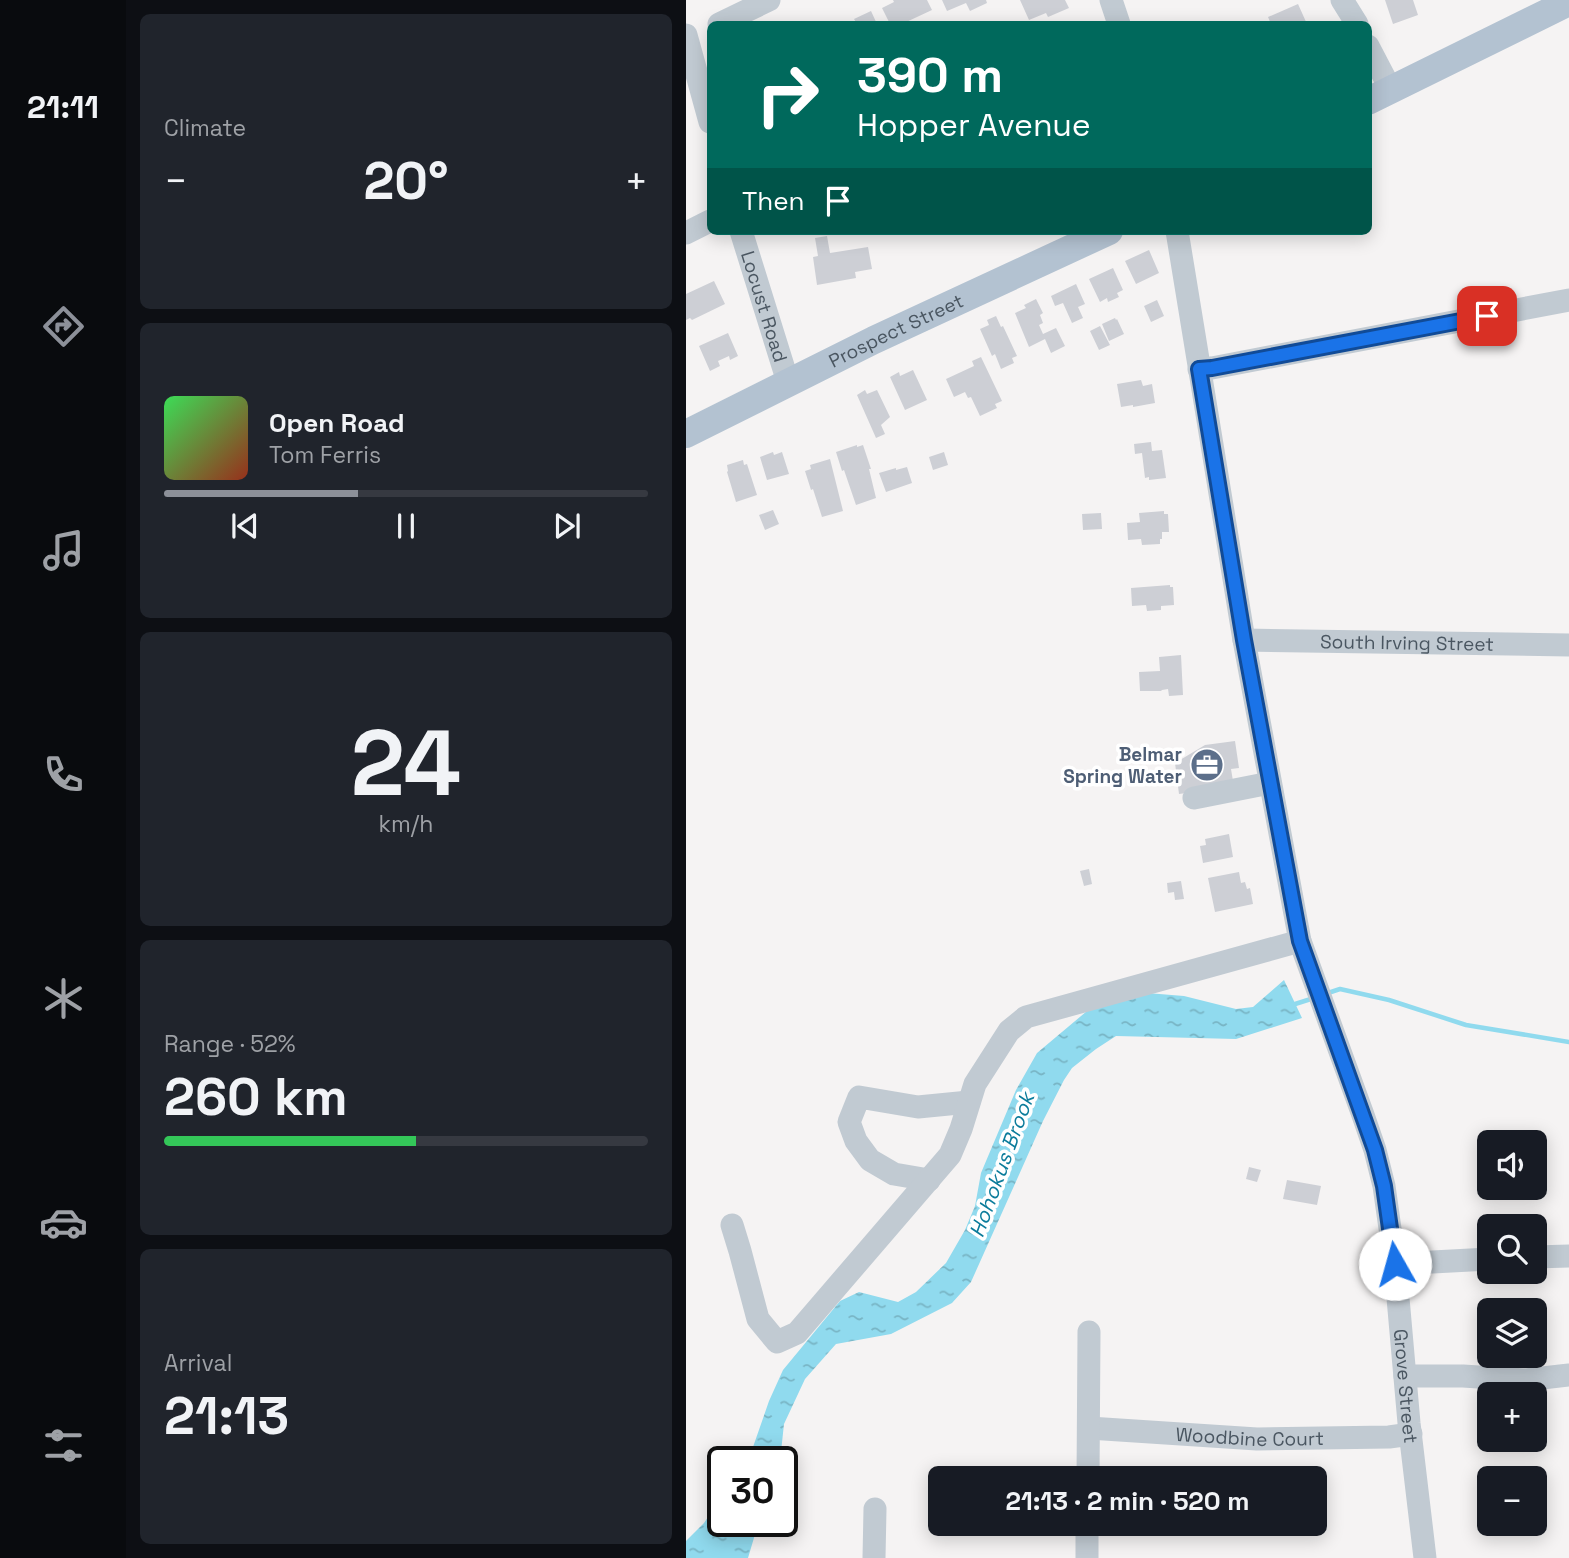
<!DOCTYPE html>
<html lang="en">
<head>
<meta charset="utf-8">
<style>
	body { margin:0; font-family:"Space Grotesk",sans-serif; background:#20242c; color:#f1f3f6; height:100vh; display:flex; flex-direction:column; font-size:26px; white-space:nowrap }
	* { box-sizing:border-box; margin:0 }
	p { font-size:23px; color:#9ea1a6 }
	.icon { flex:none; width:38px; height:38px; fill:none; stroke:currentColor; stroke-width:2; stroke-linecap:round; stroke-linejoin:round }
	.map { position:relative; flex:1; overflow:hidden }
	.side { display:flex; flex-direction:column; gap:14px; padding:14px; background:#0d0f14; width:560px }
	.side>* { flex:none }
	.hud { position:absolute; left:21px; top:21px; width:665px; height:214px; border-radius:10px; box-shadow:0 4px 18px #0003; background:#00695c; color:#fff; overflow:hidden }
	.buttons { position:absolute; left:791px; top:1130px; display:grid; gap:14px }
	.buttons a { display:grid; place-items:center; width:70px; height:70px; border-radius:10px; background:#171b24; box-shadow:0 4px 18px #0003; font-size:35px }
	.speed { position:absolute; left:21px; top:1446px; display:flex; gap:14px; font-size:35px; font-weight:700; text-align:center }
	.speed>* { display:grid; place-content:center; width:91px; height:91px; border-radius:50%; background:#171b24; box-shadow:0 4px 18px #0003; line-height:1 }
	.speed .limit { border:4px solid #111; border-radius:10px; background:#fff; color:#111 }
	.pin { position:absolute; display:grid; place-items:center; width:60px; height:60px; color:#fff; margin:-30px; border-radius:14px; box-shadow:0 4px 10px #0006 }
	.me { position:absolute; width:77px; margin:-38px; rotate:353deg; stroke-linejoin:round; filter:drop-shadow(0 0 5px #0008) }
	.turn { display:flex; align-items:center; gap:24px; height:147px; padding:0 35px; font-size:32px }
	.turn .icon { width:91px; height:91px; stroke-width:2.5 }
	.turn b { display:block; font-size:49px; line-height:60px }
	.then { display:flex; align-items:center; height:66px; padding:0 35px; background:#0003; gap:14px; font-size:26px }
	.big { font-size:52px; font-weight:800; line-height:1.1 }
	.side .card { flex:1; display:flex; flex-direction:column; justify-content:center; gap:10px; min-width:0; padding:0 24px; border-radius:10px; background:#20242c }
	.side .dial { align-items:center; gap:0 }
	.dial b { font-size:91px; line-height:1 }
	.song { display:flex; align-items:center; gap:21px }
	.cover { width:84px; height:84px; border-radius:10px; background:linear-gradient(135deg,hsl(130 70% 55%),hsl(10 70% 35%)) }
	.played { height:7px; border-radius:4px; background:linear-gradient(90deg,#8c9099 40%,#363941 40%) }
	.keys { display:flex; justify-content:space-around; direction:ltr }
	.heat { display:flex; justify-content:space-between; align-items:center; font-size:38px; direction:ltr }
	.charge { height:10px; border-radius:5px; background:linear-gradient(90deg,#34c759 52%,#363941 0) }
	.trip { position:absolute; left:242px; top:1466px; width:399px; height:70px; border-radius:10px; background:#171b24; box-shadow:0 4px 18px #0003; font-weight:800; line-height:70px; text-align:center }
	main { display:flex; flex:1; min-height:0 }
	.menu { display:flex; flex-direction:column; width:126px; justify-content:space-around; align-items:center; background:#090b0e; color:#9ea1a6 }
	.menu .icon { width:49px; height:49px }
	.menu .active { color:#8c9099 }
	.menu b { font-size:32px; color:#f1f3f6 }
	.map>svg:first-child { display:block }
	.water { fill:url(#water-ripples) }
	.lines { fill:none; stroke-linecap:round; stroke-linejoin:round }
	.stream { stroke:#90daee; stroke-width:4.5 }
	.building { fill:#cdcfd5 }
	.minor { stroke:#c1cad2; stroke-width:23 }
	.major { stroke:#b3c2d1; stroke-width:28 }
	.route-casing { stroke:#114b97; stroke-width:18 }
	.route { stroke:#1a73e8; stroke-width:12 }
	.labels { text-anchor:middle; stroke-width:7; stroke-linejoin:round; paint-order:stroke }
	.street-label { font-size:19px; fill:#4a5661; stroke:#fff }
	.service-label { font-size:19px; font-weight:bold; fill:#4e5e75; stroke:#fff; text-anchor:end }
	.water-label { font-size:21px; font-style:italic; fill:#0c7c9b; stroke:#fff }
</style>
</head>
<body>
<main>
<nav class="menu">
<b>21:11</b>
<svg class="icon active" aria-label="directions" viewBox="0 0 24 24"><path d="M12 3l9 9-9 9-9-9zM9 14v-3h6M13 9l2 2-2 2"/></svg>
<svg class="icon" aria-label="music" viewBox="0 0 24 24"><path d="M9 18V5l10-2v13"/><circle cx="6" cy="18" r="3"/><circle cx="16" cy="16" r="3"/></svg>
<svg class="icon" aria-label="phone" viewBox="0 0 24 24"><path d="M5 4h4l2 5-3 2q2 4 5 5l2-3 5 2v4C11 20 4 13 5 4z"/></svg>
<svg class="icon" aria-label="climate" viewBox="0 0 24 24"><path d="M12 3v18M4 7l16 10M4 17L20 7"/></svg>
<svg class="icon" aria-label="car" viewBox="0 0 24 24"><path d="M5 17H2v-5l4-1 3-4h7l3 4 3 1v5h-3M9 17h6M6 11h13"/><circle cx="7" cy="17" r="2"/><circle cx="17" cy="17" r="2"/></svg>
<svg class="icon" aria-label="filters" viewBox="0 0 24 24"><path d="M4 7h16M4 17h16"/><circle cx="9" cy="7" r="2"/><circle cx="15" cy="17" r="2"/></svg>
</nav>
<section class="side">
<div class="card"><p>Climate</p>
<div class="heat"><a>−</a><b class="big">20°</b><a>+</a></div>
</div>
<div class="card">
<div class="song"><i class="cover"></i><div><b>Open Road</b><p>Tom Ferris</p></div></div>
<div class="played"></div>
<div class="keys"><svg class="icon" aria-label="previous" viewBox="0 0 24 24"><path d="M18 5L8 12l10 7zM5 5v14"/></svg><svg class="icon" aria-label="pause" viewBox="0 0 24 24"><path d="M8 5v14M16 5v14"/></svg><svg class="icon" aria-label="next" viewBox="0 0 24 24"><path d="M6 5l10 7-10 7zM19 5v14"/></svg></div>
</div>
<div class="card dial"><b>24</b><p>km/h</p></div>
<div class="card"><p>Range · 52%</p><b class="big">260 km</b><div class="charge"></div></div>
<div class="card"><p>Arrival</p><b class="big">21:13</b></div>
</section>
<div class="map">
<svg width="883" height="1558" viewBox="0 0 883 1558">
	<defs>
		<pattern id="water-ripples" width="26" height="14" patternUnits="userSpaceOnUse" patternTransform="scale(1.75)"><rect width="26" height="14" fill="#90daee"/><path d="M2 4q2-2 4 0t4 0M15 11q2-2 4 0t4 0" fill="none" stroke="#78b4c4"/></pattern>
	</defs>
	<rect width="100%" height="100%" fill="#f5f3f3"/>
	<path class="water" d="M 598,980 L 616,1018 L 550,1039 L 430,1036 L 410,1049 L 386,1068 L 378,1080 L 357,1121 L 285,1282 L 266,1303 L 205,1334 L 150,1344 L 119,1379 L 98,1424 L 94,1461 L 43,1461 L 67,1447 L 83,1401 L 97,1370 L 154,1301 L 173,1292 L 212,1302 L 230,1292 L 260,1263 L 279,1230 L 289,1206 L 295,1173 L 330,1090 L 351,1053 L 401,1011 L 461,993 L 498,996 L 550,1009 L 567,1007 Z
		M 37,1475 L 37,1521 L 73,1521 L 62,1558 L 0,1558 L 0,1541 L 18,1523 L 28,1508 Z"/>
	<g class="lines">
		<path class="stream" d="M 639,994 L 654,989 L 703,1000 L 780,1025 L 883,1042
			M 606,1005 L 628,998"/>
	</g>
	<path class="building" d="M 207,0 L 241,0 L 246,10 L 216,24 L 204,24 L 196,8 L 208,2 Z
		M 256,0 L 300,0 L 301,3 L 284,11 L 280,3 L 261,11 Z
		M 334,0 L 379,0 L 383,8 L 362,17 L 360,13 L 343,20 Z
		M 699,0 L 727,0 L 732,15 L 707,24 Z
		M 612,4 L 621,24 L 585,24 L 582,17 Z
		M 185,11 L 191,24 L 171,24 L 168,19 Z
		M 141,236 L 144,253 L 182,247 L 186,269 L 169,272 L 170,278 L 131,285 L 127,257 L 132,256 L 129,238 Z
		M 463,250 L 473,273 L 450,284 L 439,261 Z
		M 427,268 L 437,290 L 431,293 L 433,297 L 422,302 L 421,298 L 414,302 L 403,279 Z
		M 28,281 L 39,304 L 6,320 L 4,318 L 0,320 L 0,294 Z
		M 390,284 L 399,304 L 392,307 L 397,318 L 386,323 L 377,303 L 369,306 L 365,296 Z
		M 350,299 L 357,313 L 354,315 L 357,323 L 353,325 L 357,334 L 370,328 L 379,346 L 365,353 L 359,339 L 343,347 L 329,313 L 340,308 L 338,305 Z
		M 471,300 L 478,316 L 465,322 L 458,306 Z
		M 310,316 L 315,327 L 317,326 L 331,356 L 326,358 L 328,363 L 315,369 L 309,354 L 306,356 L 294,329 L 303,325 L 301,320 Z
		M 429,318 L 430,320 L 431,319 L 438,334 L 423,341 L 416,324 Z
		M 414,326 L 424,345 L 413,350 L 404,331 Z
		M 42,333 L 52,356 L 44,360 L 43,356 L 32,361 L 34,366 L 24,371 L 13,346 Z
		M 295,357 L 316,401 L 309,404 L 311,408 L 294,416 L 285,397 L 282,398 L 279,392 L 268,397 L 260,379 L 288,366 L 286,361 Z
		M 227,370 L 241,400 L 219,410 L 204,377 L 213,372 L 214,376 Z
		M 455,380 L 457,386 L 466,384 L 469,403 L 447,407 L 447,405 L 435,407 L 431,384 Z
		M 179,390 L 181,394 L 191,390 L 204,417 L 195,425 L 199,434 L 190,438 L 171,395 Z
		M 465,442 L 466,451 L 476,450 L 480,478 L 463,480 L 463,477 L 459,478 L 456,453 L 449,454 L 448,444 Z
		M 171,445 L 171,447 L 177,445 L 185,469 L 183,469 L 190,498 L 170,505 L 158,470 L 156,471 L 150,452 Z
		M 87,452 L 88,455 L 96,452 L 103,474 L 81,480 L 74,457 Z
		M 258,452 L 262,465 L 247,470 L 243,457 Z
		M 144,459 L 157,511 L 136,517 L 127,489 L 125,490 L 119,471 L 125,469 L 124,465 Z
		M 57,460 L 58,465 L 61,464 L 71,495 L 50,502 L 41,472 L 42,471 L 41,465 Z
		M 221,467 L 226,483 L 200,492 L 193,473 L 210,468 L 210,470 Z
		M 87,510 L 93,524 L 79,530 L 73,515 Z
		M 478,511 L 478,514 L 482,514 L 483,532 L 476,532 L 476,539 L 474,539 L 474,544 L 456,545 L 455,539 L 442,540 L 441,523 L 454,522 L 453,513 Z
		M 415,513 L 416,529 L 397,530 L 396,514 Z
		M 484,585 L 484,587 L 487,587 L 488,605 L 475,606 L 475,610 L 461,611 L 460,605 L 446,606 L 445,588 Z
		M 495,655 L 497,695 L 483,696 L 482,689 L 476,690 L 475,691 L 454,691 L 453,672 L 474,671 L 473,657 Z
		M 549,741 L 553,768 L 545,769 L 547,781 L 515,791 L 493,794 L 489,763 L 519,745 Z
		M 543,834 L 547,857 L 517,863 L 514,846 L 520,845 L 519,839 Z
		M 403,869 L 406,884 L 398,886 L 394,871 Z
		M 553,872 L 555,883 L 559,882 L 561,889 L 564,888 L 567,904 L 529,912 L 522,878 Z
		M 495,881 L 498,899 L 489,900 L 488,892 L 482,893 L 481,883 Z
		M 563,1167 L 575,1170 L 571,1182 L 560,1179 Z
		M 601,1180 L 635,1186 L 631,1205 L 597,1199 Z"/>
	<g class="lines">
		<g class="minor">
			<path d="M 425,0 L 433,24"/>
			<path d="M 656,0 L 671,24"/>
			<path d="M 33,24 L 83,0"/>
			<path d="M 0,35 L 24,122"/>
			<path d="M 682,46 L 705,90"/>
			<path id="s1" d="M 55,231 L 102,382"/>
			<path id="s2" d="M 491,231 L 558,640 L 614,941 L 677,1115 L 689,1150 L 698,1186 L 709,1264 L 723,1423 L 739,1558"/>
			<path d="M 0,233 L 24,221"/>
			<path d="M 513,369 L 526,368 L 883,300"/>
			<path id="s3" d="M 558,640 L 883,645"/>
			<path d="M 508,798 L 584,783"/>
			<path d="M 243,1180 L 208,1174 L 184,1160 L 170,1141 L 163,1122 L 173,1097 L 232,1107 L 283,1102"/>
			<path d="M 46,1225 L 54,1251 L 72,1319 L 91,1342 L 111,1333 L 264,1155 L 275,1129 L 289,1084 L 323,1031 L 340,1017 L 614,941"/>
			<path d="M 849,1257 L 883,1256"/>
			<path d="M 709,1264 L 803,1259"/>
			<path d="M 719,1376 L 777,1376 L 839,1380 L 883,1375"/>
			<path id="s4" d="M 403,1428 L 571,1439 L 703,1437 L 725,1434"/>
			<path d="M 402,1479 L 403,1332"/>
			<path d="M 188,1558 L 189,1509"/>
			<path d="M 401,1558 L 401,1524"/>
		</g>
		<g class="major">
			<path d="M 682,101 L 883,2"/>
			<path id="s5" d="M 0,434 L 188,340 L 423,231"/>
		</g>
	</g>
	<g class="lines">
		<defs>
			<path id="route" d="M 709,1264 L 698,1186 L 689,1150 L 614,941 L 558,640 L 513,369 L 526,368 L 801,316"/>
		</defs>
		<use href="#route" class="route-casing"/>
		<use href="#route" class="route"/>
	</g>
	<defs>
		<symbol id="office-disc" viewBox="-11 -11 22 22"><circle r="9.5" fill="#5c6f8a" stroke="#fff"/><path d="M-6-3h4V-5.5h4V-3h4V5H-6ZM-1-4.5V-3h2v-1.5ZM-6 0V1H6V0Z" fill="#fff"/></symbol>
	</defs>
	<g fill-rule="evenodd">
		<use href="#office-disc" x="502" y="746" width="38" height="38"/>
	</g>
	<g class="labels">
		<g class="street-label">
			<text dy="7" stroke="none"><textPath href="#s1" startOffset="79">Locust Road</textPath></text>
			<text dy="7" stroke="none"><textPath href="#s5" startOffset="234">Prospect Street</textPath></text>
			<text dy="7" stroke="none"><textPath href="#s3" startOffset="163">South Irving Street</textPath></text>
			<text dy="7" stroke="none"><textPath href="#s2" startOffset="1181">Grove Street</textPath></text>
			<text dy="7" stroke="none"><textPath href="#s4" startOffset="161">Woodbine Court</textPath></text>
		</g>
		<g class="service-label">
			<text x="496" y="761">Belmar<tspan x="496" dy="22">Spring Water</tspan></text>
		</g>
		<g class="water-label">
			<text transform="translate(316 1165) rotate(-70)" y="7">Hohokus Brook</text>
		</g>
	</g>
</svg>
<div class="buttons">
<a><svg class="icon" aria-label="sound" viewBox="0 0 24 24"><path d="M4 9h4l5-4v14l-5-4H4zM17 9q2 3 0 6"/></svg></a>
<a><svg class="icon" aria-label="search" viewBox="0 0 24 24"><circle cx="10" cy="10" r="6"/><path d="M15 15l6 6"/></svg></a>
<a><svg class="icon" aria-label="layers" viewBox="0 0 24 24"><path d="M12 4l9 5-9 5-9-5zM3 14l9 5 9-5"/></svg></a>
<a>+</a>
<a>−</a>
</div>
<div class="speed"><div class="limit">30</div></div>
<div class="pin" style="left:801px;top:316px;background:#d93025"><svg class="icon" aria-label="arrive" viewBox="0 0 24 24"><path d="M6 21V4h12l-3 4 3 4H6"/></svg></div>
<svg class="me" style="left:709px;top:1264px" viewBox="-20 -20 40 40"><circle r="19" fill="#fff"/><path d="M0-13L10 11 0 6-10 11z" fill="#1a73e8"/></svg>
<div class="trip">21:13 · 2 min · 520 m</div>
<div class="hud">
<div class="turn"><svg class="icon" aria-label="right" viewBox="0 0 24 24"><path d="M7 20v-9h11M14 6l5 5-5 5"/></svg><div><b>390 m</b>Hopper Avenue</div></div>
<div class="then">Then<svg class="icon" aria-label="arrive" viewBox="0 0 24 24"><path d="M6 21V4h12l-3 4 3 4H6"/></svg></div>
</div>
</div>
</main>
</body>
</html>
